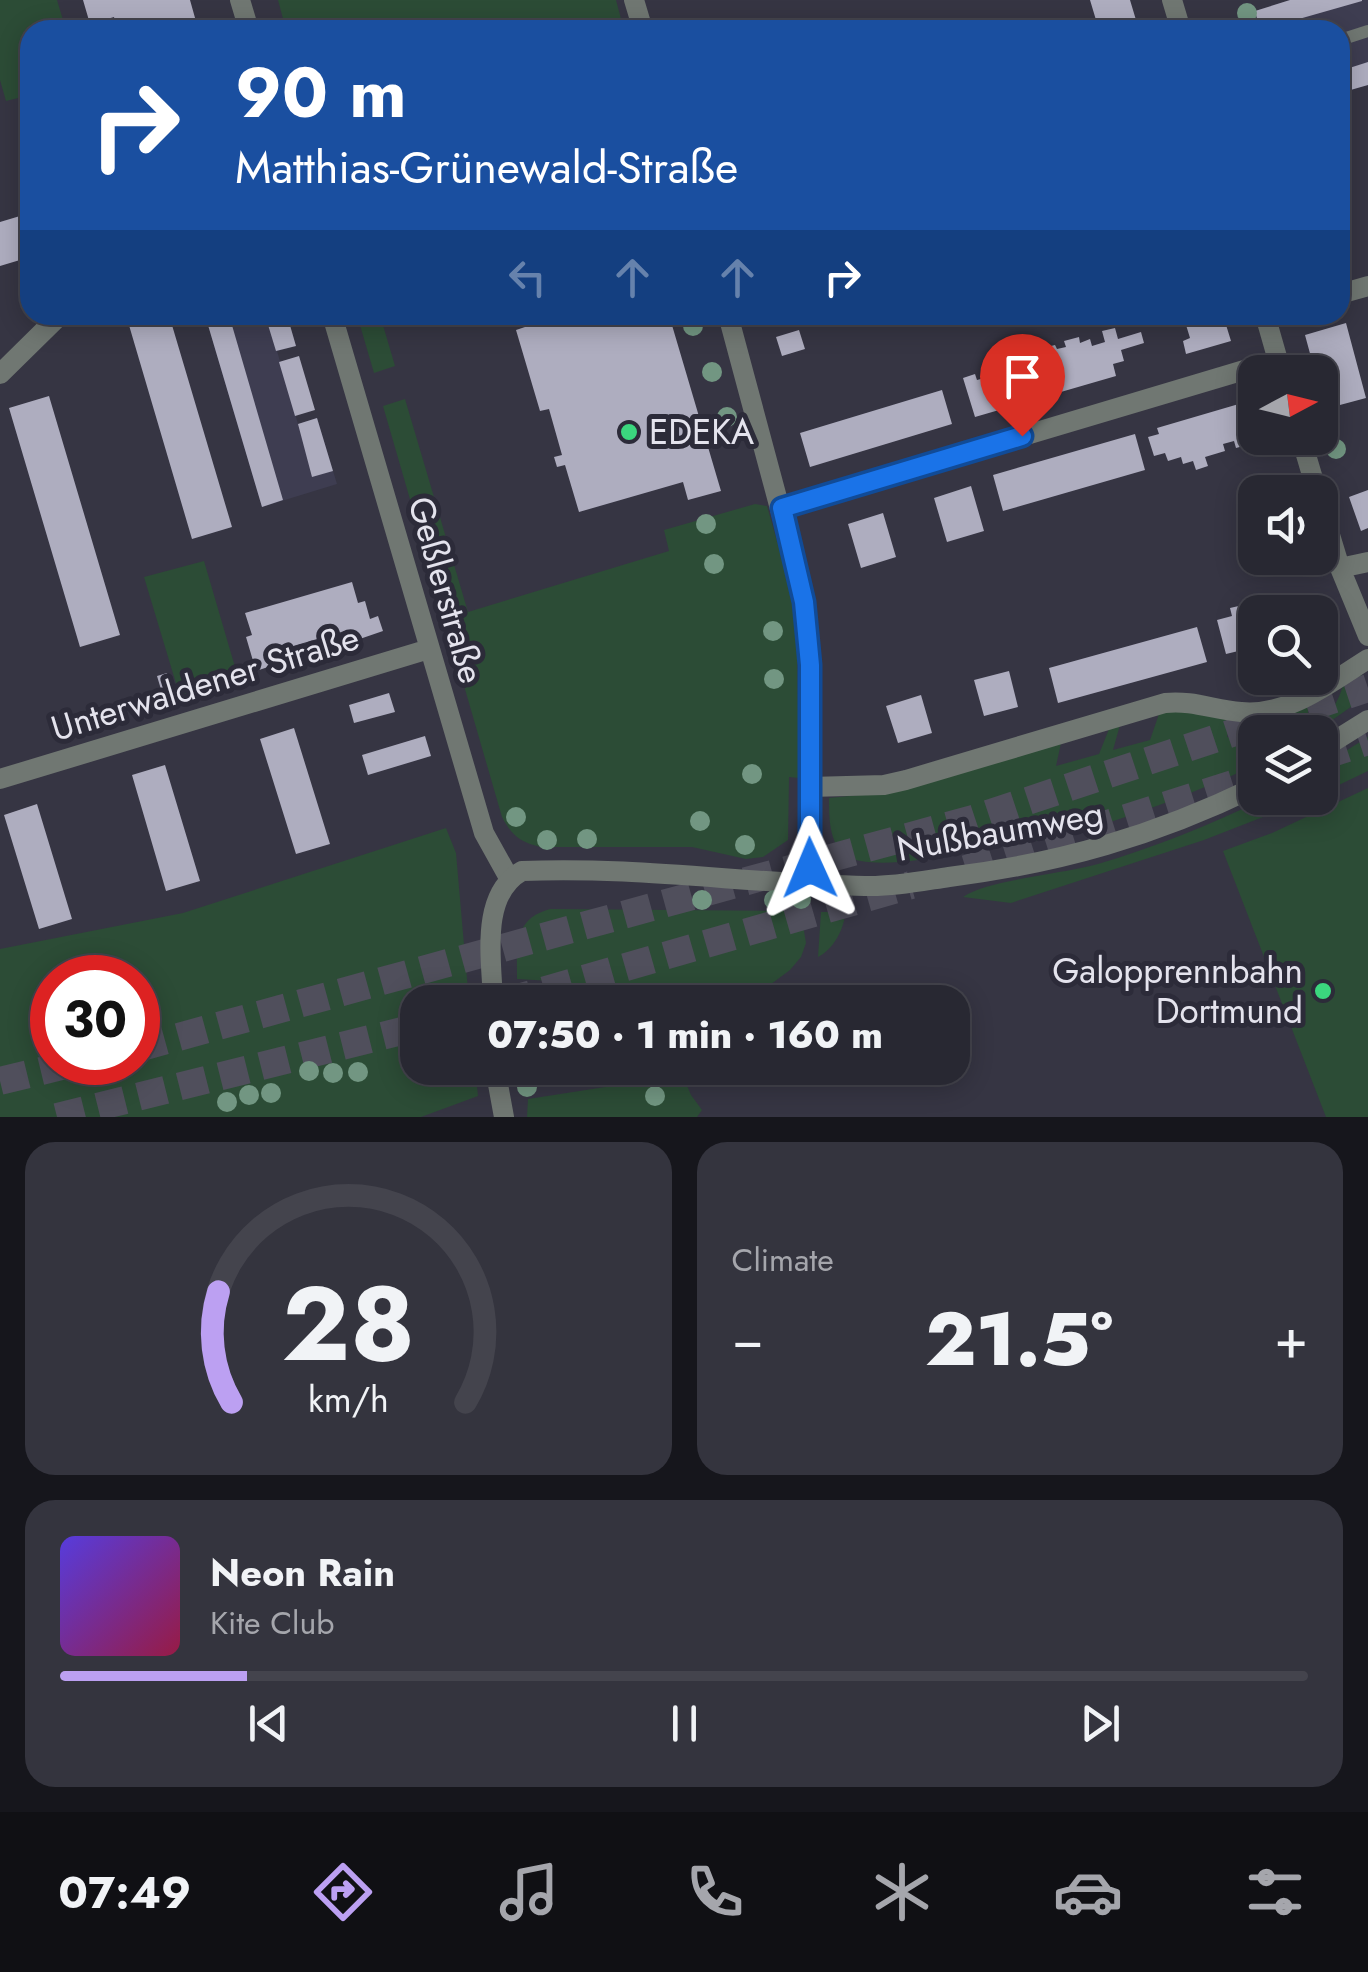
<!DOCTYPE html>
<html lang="en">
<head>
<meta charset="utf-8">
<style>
	body { margin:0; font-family:Jost,sans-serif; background:#34343e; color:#f1f3f6; height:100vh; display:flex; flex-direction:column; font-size:38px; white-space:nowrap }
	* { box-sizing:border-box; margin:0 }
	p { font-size:32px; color:#a5a6ac }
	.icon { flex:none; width:55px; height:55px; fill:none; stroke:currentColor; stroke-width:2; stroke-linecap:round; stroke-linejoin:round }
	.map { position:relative; height:1117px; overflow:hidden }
	.panel { display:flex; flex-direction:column; gap:25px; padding:25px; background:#16161c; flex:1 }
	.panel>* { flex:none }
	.hud { position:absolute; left:20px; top:20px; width:1330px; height:305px; border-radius:30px; box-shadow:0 5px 25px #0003,0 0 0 2px #44444d; background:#1a4fa0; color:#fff; overflow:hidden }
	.needle { width:65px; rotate:83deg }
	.tools { position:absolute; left:1238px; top:355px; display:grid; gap:20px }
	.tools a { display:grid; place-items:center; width:100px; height:100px; border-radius:20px; background:#282832; box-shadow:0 5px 25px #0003,0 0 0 2px #44444d; font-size:50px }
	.speed { position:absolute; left:30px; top:955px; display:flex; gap:20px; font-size:50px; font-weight:700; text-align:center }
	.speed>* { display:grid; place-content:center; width:130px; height:130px; border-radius:50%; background:#282832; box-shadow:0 5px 25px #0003,0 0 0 2px #44444d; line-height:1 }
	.speed .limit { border:15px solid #d22; background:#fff; color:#111 }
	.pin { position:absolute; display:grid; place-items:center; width:85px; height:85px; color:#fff; margin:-102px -42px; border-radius:50% 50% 50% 0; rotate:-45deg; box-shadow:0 0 10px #0007 }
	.pin .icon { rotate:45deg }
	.me { position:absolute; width:110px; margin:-55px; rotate:359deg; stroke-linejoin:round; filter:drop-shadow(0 0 8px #0008) }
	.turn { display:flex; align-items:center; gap:35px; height:210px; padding:0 50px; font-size:45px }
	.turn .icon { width:130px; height:130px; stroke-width:2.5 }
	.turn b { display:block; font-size:70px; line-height:85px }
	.lanes { display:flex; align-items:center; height:95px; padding:0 50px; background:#0003; justify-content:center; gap:50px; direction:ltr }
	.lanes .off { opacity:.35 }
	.big { font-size:75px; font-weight:800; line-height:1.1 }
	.panel .card { flex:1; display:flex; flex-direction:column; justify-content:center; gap:15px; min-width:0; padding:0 35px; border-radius:30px; background:#34343e }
	.panel .dial { align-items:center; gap:0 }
	.dial svg { height:260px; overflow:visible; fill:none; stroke:#44444d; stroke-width:7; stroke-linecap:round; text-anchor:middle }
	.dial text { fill:#f1f3f6; stroke:none }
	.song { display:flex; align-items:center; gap:30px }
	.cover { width:120px; height:120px; border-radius:15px; background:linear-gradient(135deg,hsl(250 70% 55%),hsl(340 70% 35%)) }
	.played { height:10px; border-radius:5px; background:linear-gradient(90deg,#bca0f2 15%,#44444d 15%) }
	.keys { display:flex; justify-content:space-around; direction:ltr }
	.heat { display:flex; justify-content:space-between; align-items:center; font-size:55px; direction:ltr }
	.panel .tiles { flex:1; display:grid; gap:25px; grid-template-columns:1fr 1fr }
	.card:last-child { grid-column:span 2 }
	.trip { position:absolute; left:400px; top:985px; width:570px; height:100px; border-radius:30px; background:#282832; box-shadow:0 5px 25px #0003,0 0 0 2px #44444d; font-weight:800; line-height:100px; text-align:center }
	.tab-bar { display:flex; height:160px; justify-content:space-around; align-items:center; background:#101014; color:#a5a6ac }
	.tab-bar .icon { width:70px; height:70px }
	.tab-bar .current { color:#bca0f2 }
	.tab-bar b { font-size:45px; color:#f1f3f6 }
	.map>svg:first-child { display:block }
	.built { fill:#3e3d51 }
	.green { fill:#2c4c36; fill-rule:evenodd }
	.building { fill:#aeadbf }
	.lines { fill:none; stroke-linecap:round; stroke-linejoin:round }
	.trunk-tunnel { stroke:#504f5c; stroke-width:28; stroke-dasharray:28 14; stroke-linecap:butt }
	.service { stroke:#707772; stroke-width:12 }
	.minor { stroke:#707772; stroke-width:20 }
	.tertiary { stroke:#707772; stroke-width:20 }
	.tree { fill:#729682 }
	.route-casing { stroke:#114b97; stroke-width:25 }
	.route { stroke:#1a73e8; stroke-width:18 }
	.poi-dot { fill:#3bd77e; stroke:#2c2b39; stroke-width:4 }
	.labels { text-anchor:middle; stroke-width:10; stroke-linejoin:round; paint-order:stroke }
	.poi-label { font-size:35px; fill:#e4e3ed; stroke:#2c2b39; text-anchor:start }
	.street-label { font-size:35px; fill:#e4e3ed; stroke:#2c2b39 }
</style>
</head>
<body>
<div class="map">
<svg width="1368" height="1117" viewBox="0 0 1368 1117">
	<rect width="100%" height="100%" fill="#363543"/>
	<path class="built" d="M 1290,0 L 1368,0 L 1368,85 L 1340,93 L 1340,30 L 1260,30 L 1255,11 Z
		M 205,315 L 287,315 L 296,346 L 277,351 L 298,424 L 317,418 L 337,484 L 262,507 Z"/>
	<path class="green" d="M 0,0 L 57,0 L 66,30 L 30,30 L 30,110 L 26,111 L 22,97 L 6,101 L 0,80 Z
		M 278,0 L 616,0 L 624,30 L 286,30 Z
		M 357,315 L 380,315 L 395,366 L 374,373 Z
		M 405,399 L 468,612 L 669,551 L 664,530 L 755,504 L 767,506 L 790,587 L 797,643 L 799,778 L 789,777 L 788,840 L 763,857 L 746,859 L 692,847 L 540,847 C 520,842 512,836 502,817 L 383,406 Z
		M 204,561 L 240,684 L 181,700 L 144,577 Z
		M 1361,671 L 1363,686 L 1358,702 L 1315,732 L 1283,732 L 1295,710 L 1308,705 L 1308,724 C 1332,715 1337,705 1344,682 Z
		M 1182,709 L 1231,720 L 1227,737 L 1255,742 L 1255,765 C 1193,794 1128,818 1062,837 C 1048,841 1032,840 1017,842 C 981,848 875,876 845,855 C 829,843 829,817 829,798 L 899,791 L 1061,743 L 1056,766 L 1099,754 L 1109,729 L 1120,725 L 1113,750 L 1150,740 L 1159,714 Z
		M 1368,737 L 1368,771 L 1320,794 L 1320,767 Z
		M 1368,788 L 1368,1117 L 1326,1117 L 1223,851 L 1272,833 Z
		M 1265,798 L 1312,798 L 1204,840 L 1011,903 L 963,897 C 987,880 1063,874 1098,864 C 1155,847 1211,825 1265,798 Z
		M 446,828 L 456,853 L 469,1002 L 418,1002 L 418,1068 L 475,1068 L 478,1096 L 421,1117 L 0,1117 L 0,949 L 183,913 ZM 52,978 L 138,978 L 138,1062 L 52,1062 Z
		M 550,909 L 793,911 L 801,913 L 806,943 L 801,957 L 790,970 L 747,1002 L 516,1002 L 551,1001 L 552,981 L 517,979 C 517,947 513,919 550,909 Z
		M 821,912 L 845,912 C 845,928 833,950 818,957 Z
		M 680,1069 L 691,1095 L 702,1110 L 697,1117 L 527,1117 L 528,1099 L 631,1083 Z"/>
	<path class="building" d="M 83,0 L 190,0 L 197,25 L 179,30 L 117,30 L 114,17 L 90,24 Z
		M 1090,0 L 1130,0 L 1139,30 L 1099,30 Z
		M 1290,0 L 1362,0 L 1362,1 L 1260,30 L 1255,11 Z
		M 1368,62 L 1368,85 L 1340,93 L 1340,71 Z
		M 30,213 L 30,257 L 0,266 L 0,222 Z
		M 126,315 L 169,315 L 232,527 L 192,539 Z
		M 205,315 L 229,315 L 283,500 L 262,507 Z
		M 265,315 L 287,315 L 296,346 L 276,351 Z
		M 522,315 L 669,315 L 721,491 L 688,500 L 683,482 L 579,512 L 565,465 L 557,467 L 554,457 L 562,455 L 549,409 L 540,411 L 516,330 L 525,327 Z
		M 1183,315 L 1223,315 L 1231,341 L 1186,354 L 1183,341 L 1190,338 Z
		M 1346,323 L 1366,398 L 1325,409 L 1320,391 L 1320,372 L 1315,372 L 1305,335 Z
		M 1115,328 L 1118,339 L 1141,332 L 1144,343 L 1121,350 L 1124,361 L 1113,364 L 1116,376 L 975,417 L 963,378 L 975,374 L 977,380 L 988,377 L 986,371 L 997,367 L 995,362 L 1009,358 L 1010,363 L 1021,360 L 1023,367 L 1034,364 L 1033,357 L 1044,353 L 1043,348 L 1055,345 L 1057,349 L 1066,347 L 1064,341 L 1079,337 L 1080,343 L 1090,339 L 1092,346 L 1105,342 L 1102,331 Z
		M 799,330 L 805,349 L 782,356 L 776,337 Z
		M 299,356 L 315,410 L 295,416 L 279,362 Z
		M 942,390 L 952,424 L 810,467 L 800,433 Z
		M 49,396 L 120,635 L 80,647 L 9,408 Z
		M 1249,401 L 1251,407 L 1255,406 L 1255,435 L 1245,439 L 1247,445 L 1236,448 L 1234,441 L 1223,444 L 1225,451 L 1205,457 L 1208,466 L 1196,470 L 1193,461 L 1183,464 L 1181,457 L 1168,461 L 1165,453 L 1154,456 L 1148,437 L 1159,434 L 1157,428 Z
		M 317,418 L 333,471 L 312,477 L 298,424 Z
		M 1135,434 L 1145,470 L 1003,511 L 993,475 Z
		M 971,486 L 984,531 L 947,542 L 934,498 Z
		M 1368,490 L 1368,528 L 1361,531 L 1349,497 Z
		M 883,513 L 896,557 L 861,568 L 848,524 Z
		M 352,582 L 358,603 L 365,601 L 370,619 L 378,616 L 383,631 L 351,642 L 348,630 L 276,651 L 280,663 L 256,671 L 246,637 L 252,635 L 245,613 Z
		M 1310,593 L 1315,612 L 1255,612 L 1255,647 L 1226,654 L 1217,620 L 1232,616 L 1230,608 L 1243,605 L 1244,612 Z
		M 1197,627 L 1207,662 L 1058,703 L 1049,668 Z
		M 1009,671 L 1018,707 L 984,716 L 974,680 Z
		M 167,673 L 173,693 L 163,696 L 157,676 Z
		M 389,693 L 395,712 L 354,723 L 349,705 Z
		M 921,695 L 932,733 L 898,743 L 886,706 Z
		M 294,728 L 330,844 L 296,854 L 260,739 Z
		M 425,736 L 431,756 L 368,775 L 362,755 Z
		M 165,765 L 200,881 L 166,891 L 132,775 Z
		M 37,804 L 72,919 L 39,929 L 4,815 Z"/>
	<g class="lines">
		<path class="trunk-tunnel" d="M 1320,757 L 1368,741
			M 966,869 L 1255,777
			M 504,1002 L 911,885
			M 138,1048 L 973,819 L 1368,688
			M 0,1081 L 78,1062
			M 57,1117 L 418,1027"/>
		<path class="service" d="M 1340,40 L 1368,31
			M 493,990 L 552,991"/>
		<path class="minor" d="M 240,0 L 249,30
			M 634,0 L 643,30
			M 1172,0 L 1181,30
			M 1340,294 L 1368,286
			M 332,315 L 484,833 L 509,878
			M 728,315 L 805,602 L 811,665 L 810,883
			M 1265,315 L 1281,371
			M 0,374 L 60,315
			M 1301,438 L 1317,492
			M 1320,502 L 1340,568 L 1368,636
			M 782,508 L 1278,360
			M 1340,568 L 1368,562
			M 0,779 L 429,649
			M 810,787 L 884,785 L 906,780 L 1165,703 C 1193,700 1214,710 1241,712 C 1288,717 1331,682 1368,659"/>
		<path class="tertiary" d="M 1320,750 L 1368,720
			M 493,1002 C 492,961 479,895 522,871 C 636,866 751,884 865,886 C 892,887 922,881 949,877 C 1060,863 1154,836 1255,787
			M 495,1068 L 504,1117"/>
	</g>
	<g class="tree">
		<circle cx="1247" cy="13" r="10"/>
		<circle cx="693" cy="326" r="10"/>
		<circle cx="712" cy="372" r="10"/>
		<circle cx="727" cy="417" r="10"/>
		<circle cx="1336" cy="449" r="10"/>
		<circle cx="706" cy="524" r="10"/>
		<circle cx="714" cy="564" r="10"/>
		<circle cx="773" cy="631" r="10"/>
		<circle cx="774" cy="679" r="10"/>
		<circle cx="752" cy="774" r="10"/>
		<circle cx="516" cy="817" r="10"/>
		<circle cx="700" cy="821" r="10"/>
		<circle cx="587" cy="839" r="10"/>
		<circle cx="547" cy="840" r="10"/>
		<circle cx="745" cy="845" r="10"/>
		<circle cx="801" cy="899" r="10"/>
		<circle cx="702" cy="900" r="10"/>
		<circle cx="774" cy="900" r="10"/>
		<circle cx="309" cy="1071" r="10"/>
		<circle cx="358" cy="1072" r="10"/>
		<circle cx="333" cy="1073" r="10"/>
		<circle cx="527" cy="1087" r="10"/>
		<circle cx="271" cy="1093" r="10"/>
		<circle cx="249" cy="1095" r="10"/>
		<circle cx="655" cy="1096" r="10"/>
		<circle cx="227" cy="1102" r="10"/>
	</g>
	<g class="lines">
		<defs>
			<path id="route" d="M 810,868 L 810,665 L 804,602 L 782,508 L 1022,436"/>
		</defs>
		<use href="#route" class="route-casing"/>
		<use href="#route" class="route"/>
	</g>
	<g class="poi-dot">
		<circle cx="629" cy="432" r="10"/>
		<circle cx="1323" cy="991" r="10"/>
	</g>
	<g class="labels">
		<g class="poi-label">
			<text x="649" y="444">EDEKA</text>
			<text x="1303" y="983" text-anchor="end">Galopprennbahn<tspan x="1303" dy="40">Dortmund</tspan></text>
		</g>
		<g class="street-label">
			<text transform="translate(446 590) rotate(74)" y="12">Geßlerstraße</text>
			<text transform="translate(205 683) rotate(-17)" y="12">Unterwaldener Straße</text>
			<text transform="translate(1000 831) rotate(-10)" y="12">Nußbaumweg</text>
		</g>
	</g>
</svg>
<div class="tools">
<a><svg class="needle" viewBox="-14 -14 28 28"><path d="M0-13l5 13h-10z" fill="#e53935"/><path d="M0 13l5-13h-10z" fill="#a5a6ac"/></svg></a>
<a><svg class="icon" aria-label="sound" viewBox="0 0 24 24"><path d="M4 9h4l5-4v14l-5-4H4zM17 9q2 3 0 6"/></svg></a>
<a><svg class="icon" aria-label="search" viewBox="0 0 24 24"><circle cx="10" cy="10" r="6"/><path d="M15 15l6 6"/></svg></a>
<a><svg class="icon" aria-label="layers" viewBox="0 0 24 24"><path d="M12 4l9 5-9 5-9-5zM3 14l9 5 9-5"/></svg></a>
</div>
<div class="speed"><div class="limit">30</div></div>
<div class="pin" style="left:1022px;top:436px;background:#d93025"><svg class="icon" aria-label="arrive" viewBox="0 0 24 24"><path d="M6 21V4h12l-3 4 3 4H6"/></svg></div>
<svg class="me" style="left:810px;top:868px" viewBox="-20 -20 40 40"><path d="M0-17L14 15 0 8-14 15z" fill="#1a73e8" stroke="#fff" stroke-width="4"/></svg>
<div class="trip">07:50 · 1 min · 160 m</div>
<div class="hud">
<div class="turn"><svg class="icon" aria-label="right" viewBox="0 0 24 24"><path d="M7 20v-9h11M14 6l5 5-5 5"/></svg><div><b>90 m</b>Matthias-Grünewald-Straße</div></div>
<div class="lanes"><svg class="icon off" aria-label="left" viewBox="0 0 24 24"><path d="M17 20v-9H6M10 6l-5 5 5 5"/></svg><svg class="icon off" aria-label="ahead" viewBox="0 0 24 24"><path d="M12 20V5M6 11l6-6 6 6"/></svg><svg class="icon off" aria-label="ahead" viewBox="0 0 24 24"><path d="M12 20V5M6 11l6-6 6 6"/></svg><svg class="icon" aria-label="right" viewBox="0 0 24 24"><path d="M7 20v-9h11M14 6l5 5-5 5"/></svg></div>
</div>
</div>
<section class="panel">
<div class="tiles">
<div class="card dial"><svg viewBox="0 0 100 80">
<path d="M14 69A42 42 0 1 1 86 69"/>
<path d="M14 69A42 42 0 0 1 10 35" stroke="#bca0f2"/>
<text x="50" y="56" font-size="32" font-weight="700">28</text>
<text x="50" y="72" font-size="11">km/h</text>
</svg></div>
<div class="card"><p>Climate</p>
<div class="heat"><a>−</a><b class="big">21.5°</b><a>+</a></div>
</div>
<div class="card">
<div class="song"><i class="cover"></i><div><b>Neon Rain</b><p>Kite Club</p></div></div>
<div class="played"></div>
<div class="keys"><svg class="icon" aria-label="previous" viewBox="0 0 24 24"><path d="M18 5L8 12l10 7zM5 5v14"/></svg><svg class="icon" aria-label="pause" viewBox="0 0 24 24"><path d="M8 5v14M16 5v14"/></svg><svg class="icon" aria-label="next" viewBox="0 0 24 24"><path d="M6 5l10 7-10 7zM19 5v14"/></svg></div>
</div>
</div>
</section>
<nav class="tab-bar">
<b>07:49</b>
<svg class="icon current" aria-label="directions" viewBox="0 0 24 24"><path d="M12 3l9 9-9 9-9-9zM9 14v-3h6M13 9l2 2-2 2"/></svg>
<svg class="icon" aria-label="music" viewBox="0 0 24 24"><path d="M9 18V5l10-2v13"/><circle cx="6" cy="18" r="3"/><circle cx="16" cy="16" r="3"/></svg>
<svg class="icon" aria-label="phone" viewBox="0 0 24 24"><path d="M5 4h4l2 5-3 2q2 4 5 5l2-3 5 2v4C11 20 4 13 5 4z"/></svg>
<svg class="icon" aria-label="climate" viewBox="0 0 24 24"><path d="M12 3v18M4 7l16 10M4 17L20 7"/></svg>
<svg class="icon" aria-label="car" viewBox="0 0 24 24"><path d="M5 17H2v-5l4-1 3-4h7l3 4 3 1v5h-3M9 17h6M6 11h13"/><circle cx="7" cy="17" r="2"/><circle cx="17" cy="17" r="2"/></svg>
<svg class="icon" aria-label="filters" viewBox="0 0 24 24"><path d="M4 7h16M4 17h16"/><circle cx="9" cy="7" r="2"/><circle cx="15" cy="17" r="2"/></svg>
</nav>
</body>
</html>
